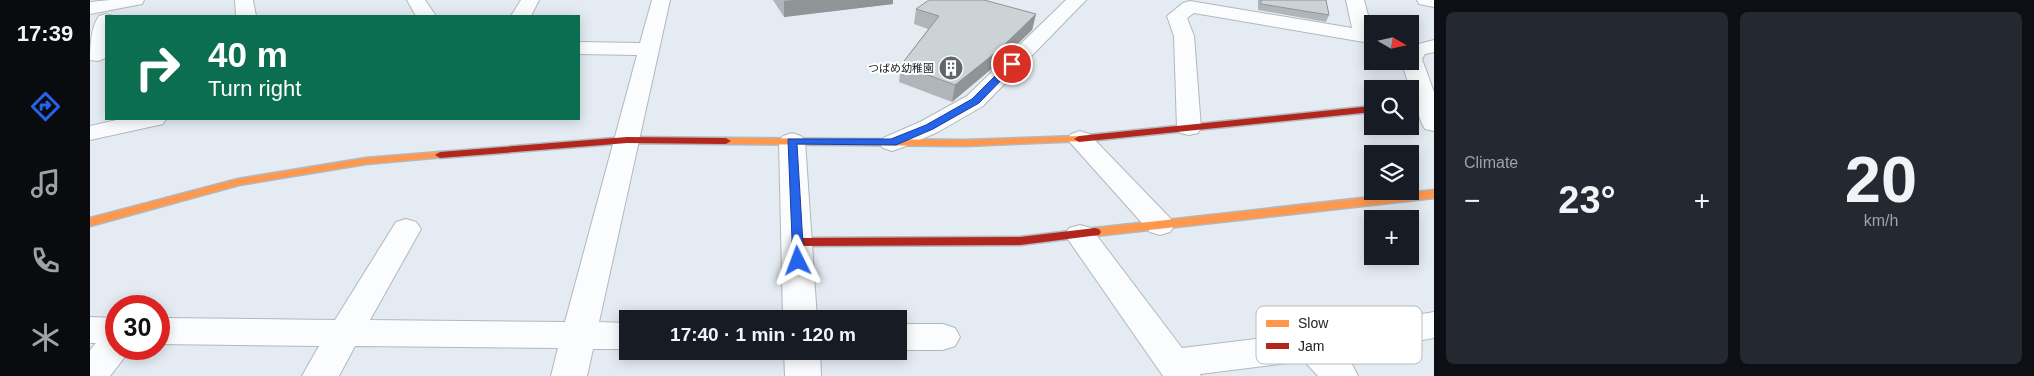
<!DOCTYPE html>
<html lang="en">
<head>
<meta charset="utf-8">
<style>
	body { margin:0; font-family:Helvetica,"Noto Sans JP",sans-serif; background:#242831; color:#f1f3f6; height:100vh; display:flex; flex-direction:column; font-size:19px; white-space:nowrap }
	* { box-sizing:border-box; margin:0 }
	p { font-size:16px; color:#9ea1a6 }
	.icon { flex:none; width:28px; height:28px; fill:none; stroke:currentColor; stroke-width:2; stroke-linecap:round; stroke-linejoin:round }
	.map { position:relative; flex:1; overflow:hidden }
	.panel { display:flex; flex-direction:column; gap:12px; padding:12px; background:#0d0f14; width:600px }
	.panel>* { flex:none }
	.banner { position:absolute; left:15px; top:15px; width:475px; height:105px; border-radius:0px; box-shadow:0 2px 12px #0003; background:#0b6e4f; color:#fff; overflow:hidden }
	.needle { width:32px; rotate:99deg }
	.fabs { position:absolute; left:1274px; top:15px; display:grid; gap:10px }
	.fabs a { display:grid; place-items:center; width:55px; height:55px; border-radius:0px; background:#171b24; box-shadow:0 2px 12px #0003; font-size:25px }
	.speed { position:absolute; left:15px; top:295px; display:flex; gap:10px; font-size:25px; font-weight:700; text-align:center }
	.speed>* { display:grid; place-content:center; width:65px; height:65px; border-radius:50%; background:#171b24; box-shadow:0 2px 12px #0003; line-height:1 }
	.speed .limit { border:8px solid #d22; background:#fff; color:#111 }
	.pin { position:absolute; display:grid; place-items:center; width:42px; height:42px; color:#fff; margin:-21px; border:2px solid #fff; border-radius:50%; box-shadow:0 1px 5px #0007 }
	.me { position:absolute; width:55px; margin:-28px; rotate:357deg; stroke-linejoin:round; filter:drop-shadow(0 0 4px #0008) }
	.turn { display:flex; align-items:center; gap:18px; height:105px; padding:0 20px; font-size:22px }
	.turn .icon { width:65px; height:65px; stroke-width:2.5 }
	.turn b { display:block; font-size:35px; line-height:42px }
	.big { font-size:38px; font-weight:700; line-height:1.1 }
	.panel .widget { flex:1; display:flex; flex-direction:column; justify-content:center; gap:8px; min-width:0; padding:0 18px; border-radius:8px; background:#242831 }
	.panel .dial { align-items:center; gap:0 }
	.dial b { font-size:65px; line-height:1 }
	.heat { display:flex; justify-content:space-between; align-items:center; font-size:28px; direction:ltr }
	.panel .tiles { flex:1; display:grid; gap:12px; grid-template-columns:repeat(2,1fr) }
	.trip { position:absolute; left:529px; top:310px; width:288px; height:50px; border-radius:0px; background:#171b24; box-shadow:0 2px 12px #0003; font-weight:700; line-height:50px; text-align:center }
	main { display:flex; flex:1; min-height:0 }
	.dock { display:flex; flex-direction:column; width:90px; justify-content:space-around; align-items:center; background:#090b0e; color:#9ea1a6 }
	.dock .icon { width:35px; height:35px }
	.dock .on { color:#2563eb }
	.dock b { font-size:22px; color:#f1f3f6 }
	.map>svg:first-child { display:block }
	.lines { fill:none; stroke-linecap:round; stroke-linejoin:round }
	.street-casing { stroke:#b2b8bd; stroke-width:2 }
	.slow-casing { stroke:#b2b8bd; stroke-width:3 }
	.jam-casing { stroke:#b2b8bd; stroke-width:3 }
	.street { fill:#fbfcfd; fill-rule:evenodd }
	.slow { fill:#ff974d; fill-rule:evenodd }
	.jam { fill:#b3261e; fill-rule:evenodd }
	.wall { fill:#afb5b9 }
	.shaded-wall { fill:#8f9496 }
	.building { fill:#ccd3d7; stroke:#8f9496 }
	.route { fill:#2563eb; stroke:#184099 }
	.labels { text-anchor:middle; stroke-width:4; stroke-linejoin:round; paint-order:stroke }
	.far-poi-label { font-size:11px; fill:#1a1f23; stroke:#fff; text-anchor:end }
	.key { fill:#fff; stroke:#babcbd; stroke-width:1 }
	.key-label { font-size:14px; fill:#1a1f23 }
</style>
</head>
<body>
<main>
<nav class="dock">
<b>17:39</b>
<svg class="icon on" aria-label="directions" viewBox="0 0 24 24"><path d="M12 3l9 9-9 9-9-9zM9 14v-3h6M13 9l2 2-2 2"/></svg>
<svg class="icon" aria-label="music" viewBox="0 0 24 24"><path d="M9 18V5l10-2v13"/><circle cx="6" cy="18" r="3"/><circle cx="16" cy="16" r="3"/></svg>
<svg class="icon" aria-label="phone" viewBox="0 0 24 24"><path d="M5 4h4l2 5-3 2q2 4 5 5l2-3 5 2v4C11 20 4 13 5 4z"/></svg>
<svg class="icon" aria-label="climate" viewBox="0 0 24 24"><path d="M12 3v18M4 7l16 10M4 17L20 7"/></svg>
</nav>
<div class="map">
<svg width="1344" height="376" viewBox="0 0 1344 376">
	<rect width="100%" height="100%" fill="#e4ebf2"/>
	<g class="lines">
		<defs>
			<path id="street" d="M 20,0 L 54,0 L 52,4 L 0,14 L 0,2 Z
				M 145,0 L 163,0 L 166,16 L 146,16 Z
				M 317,0 L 335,0 L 346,16 L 326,16 Z
				M 431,0 L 449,0 L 441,16 L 421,16 Z
				M 562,0 L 580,0 L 509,322 L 538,323 L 538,349 L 503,349 L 497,376 L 461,376 L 468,348 L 265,346 L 249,376 L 212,376 L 229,346 L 69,344 L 69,318 L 245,320 L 306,222 L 316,219 L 326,222 L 331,229 L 280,320 L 475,322 L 547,55 L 489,54 L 489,42 L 550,43 Z
				M 976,0 L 996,0 L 893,106 L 848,132 L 811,148 L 802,151 L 793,148 L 789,143 L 793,138 L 830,122 L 877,96 Z
				M 1256,0 L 1274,0 L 1282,30 L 1281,40 L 1274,42 L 1104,13 L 1097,18 L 1104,36 L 1111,128 L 1108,133 L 1099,135 L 1090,133 L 1087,128 L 1084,36 L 1077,16 L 1093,3 L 1100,1 L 1262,28 Z
				M 1327,0 L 1344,0 L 1344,7 L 1329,4 Z
				M 16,14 L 23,16 L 16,16 L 16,58 L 8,61 L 0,60 C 0,46 1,27 9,16 Z
				M 1344,40 L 1344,52 L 1335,54 L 1332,59 L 1344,92 L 1344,131 L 1335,129 L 1332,124 L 1311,61 L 1320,61 L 1321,46 Z
				M 31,119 L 76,119 L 73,124 L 0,140 L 0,126 Z
				M 990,131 L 999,134 L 1080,218 L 1085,225 L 1080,232 L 1070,235 L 1060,232 L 977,139 L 981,134 Z
				M 702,133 L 711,136 L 715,141 L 727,319 L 693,319 L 689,141 L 693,136 Z
				M 990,225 L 1001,228 L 1092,348 L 1222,332 L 1344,312 L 1344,338 L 1252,354 L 1263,366 L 1268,376 L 1228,376 L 1214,361 L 1110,374 L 1111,376 L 1073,376 L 975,235 L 979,228 Z
				M 0,317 L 26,318 L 26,349 L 41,349 L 20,376 L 0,376 L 0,350 L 6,343 L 0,343 Z
				M 808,324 L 853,324 L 865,328 L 870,337 L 865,346 L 853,350 L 808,350 Z
				M 694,351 L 730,351 L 731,376 L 695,376 Z"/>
			<path id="slow" d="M 989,136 L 994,139 L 993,141 L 875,146 L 636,144 L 631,141 L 636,138 L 875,140 Z
				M 350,152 L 355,155 L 354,157 L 276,164 L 149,185 L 0,226 L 0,218 L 148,179 L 276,158 Z
				M 1344,190 L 1344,198 L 1005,236 L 999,232 L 1005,228 Z"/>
			<path id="jam" d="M 1282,106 L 1282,112 L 989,142 L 984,139 L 989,136 Z
				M 537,137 L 636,138 L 641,141 L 636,144 L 537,143 L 350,158 L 345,155 L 350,152 Z
				M 1005,228 L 1009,229 L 1011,232 L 1009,235 L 930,245 L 707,246 L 703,245 L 701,242 L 703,239 L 707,238 L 930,237 Z"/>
		</defs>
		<use href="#street" class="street-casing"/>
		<use href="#slow" class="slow-casing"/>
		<use href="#jam" class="jam-casing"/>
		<use href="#street" class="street"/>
		<use href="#slow" class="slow"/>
		<use href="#jam" class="jam"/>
	</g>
	<path class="wall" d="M 683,0 L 803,0 L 803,4 L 694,17 Z
		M 1168,0 L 1236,0 L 1239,15 L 1236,22 L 1168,10 Z
		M 826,9 L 946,14 L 942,30 L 906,65 L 862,102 L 809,82 L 811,65 L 838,29 L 824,24 Z"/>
	<path class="shaded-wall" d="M 705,0 L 803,0 L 803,4 L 694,17 L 694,1 Z
		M 946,14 L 942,30 L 906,65 L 862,102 L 865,85 Z"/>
	<path class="building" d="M 839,0 L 894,0 L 946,14 L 910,49 L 865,85 L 811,65 L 849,16 L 826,9 Z
		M 1171,0 L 1236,0 L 1239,15 L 1171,4 Z"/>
	<path class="route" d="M 919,62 L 927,64 L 889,103 L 843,129 L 806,145 L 707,144 L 714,261 L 712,264 L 703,264 L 698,139 L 801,139 L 836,125 L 882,99 Z"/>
	<defs>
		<symbol id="building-disc" viewBox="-11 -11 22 22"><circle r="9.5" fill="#61666b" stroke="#fff"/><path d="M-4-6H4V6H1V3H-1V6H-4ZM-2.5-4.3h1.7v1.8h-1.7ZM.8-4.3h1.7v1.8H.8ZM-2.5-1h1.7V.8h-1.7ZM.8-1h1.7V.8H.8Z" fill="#fff"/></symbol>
	</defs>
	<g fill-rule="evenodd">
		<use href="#building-disc" x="847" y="54" width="28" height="28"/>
	</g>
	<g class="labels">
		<g class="far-poi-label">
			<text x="844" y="72">つばめ幼稚園</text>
		</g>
	</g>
	<rect x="1166" y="306" width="166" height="58" rx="8" class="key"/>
	<rect x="1176" y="320" width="23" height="7" fill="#ff974d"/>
	<rect x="1176" y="343" width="23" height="6" fill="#b3261e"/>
	<g class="key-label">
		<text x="1208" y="328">Slow</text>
		<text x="1208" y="351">Jam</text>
	</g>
</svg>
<div class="fabs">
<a><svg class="needle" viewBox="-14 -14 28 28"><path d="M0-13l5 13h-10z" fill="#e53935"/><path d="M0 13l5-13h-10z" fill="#9ea1a6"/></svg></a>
<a><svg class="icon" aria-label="search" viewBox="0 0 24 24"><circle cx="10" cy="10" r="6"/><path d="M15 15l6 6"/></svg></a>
<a><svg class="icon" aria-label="layers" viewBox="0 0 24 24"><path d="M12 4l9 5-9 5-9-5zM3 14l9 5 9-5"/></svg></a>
<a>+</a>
</div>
<div class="speed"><div class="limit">30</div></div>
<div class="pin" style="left:922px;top:64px;background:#d93025"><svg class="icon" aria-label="arrive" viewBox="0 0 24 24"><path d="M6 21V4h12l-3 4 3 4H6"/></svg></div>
<svg class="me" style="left:708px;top:261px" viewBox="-20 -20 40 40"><path d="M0-17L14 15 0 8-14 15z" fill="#2563eb" stroke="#fff" stroke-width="4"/></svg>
<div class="trip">17:40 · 1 min · 120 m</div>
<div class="banner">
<div class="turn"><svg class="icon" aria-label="right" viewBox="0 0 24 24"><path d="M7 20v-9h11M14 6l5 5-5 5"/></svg><div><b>40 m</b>Turn right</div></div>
</div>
</div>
<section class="panel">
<div class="tiles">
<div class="widget"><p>Climate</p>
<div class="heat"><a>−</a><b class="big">23°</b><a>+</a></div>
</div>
<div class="widget dial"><b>20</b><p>km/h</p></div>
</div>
</section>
</main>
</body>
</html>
